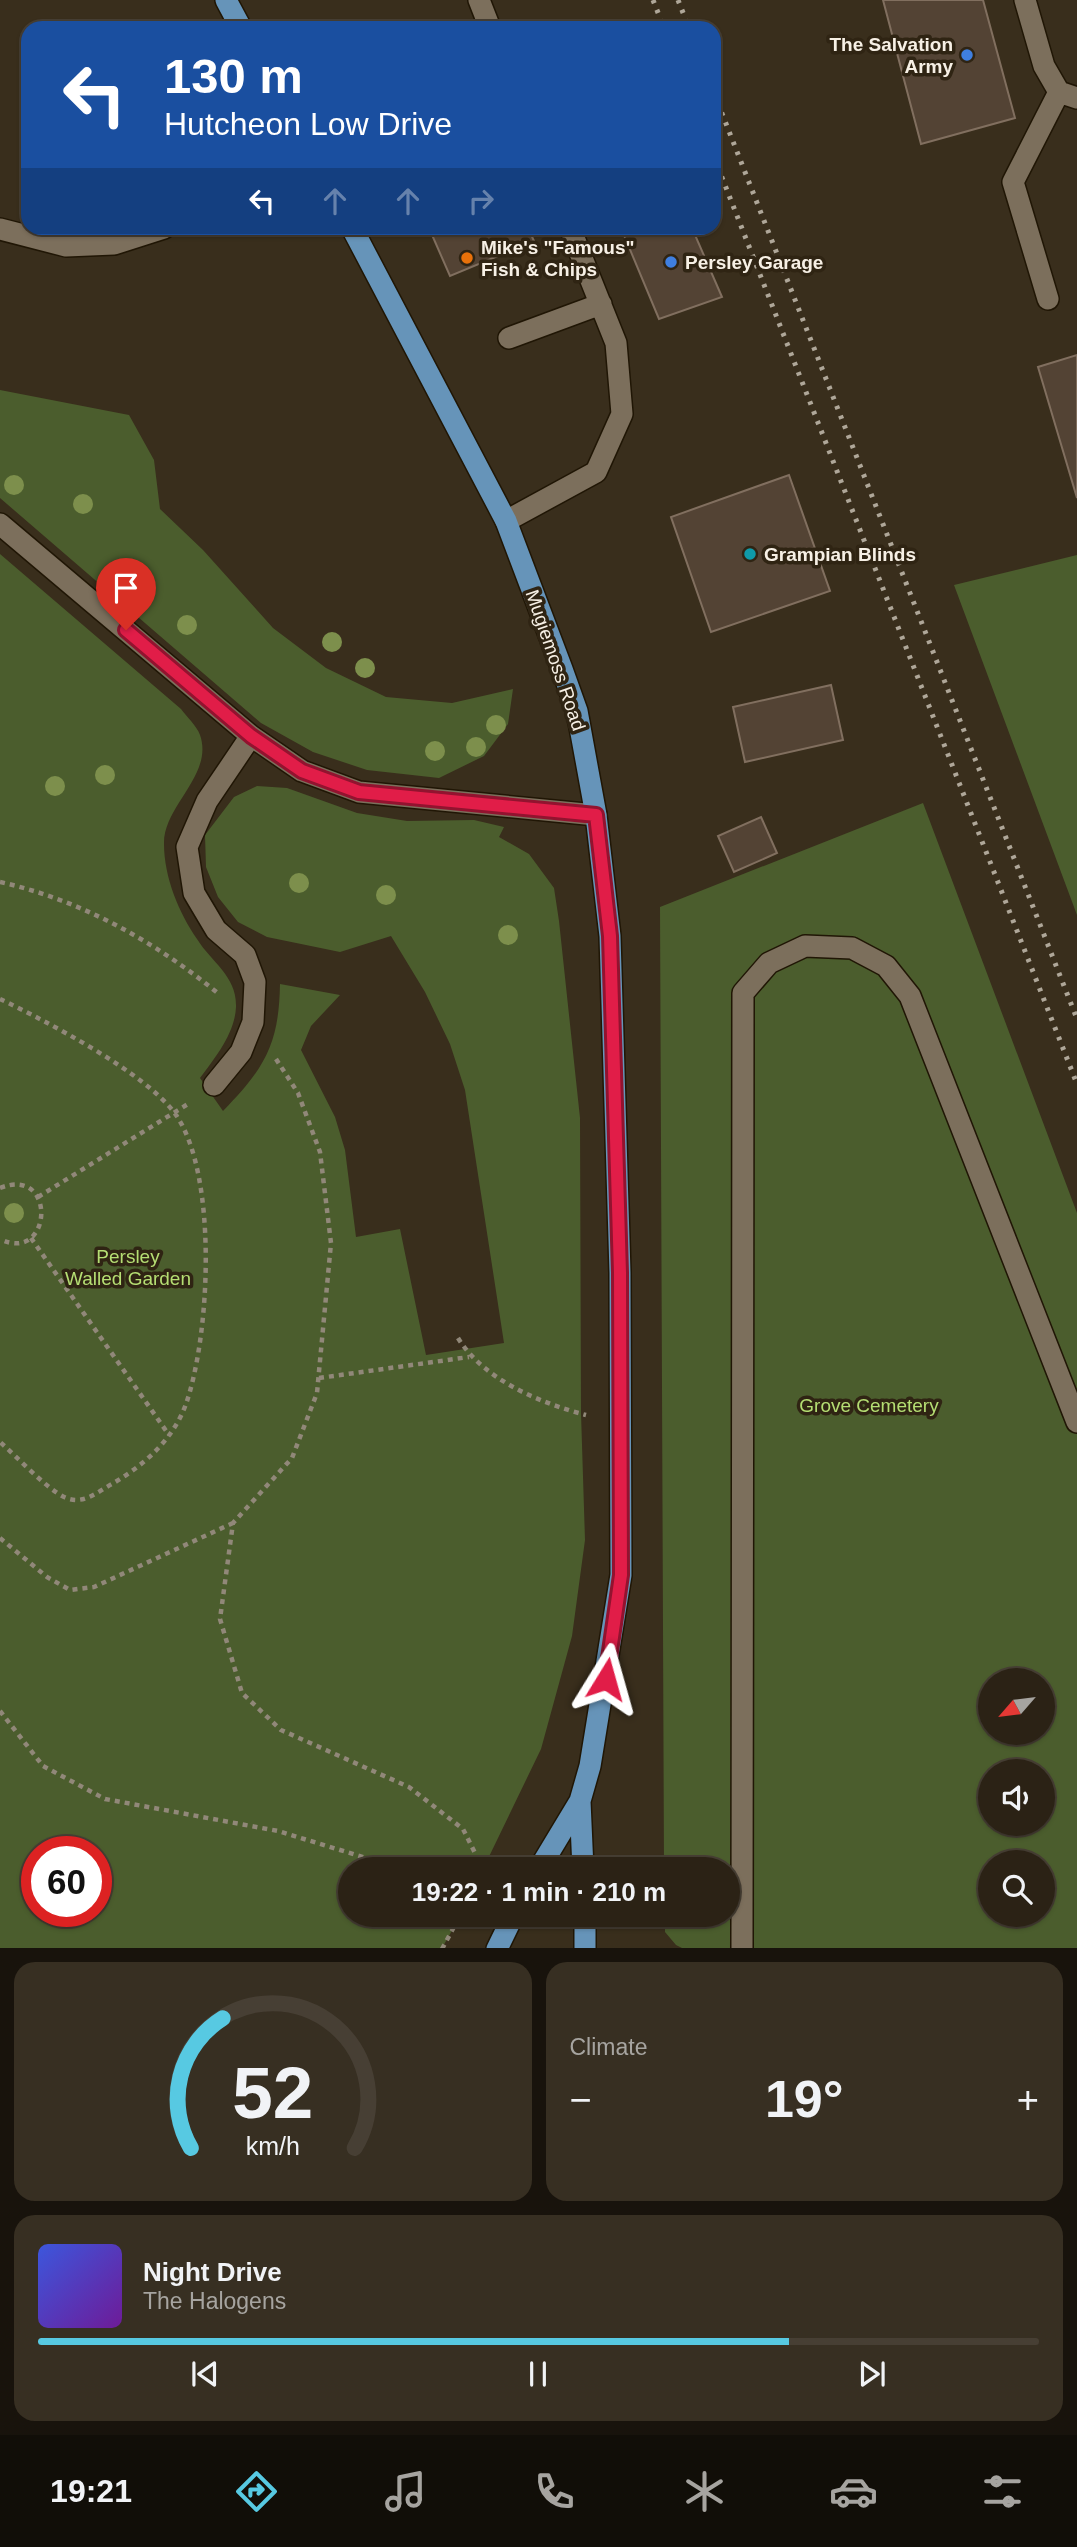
<!DOCTYPE html>
<html lang="en">
<head>
<meta charset="utf-8">
<style>
	body { margin:0; font-family:Helvetica,sans-serif; background:#372f22; color:#f1f3f6; height:100vh; display:flex; flex-direction:column; font-size:26px; white-space:nowrap }
	* { box-sizing:border-box; margin:0 }
	p { font-size:23px; color:#a6a4a0 }
	.icon { flex:none; width:38px; height:38px; fill:none; stroke:currentColor; stroke-width:2; stroke-linecap:round; stroke-linejoin:round }
	.map { position:relative; height:1948px; overflow:hidden }
	.details { display:flex; flex-direction:column; gap:14px; padding:14px; background:#18130c; flex:1 }
	.details>* { flex:none }
	.hud { position:absolute; left:21px; top:21px; width:700px; height:214px; border-radius:21px; box-shadow:0 2px 5px #0004,0 0 0 2px #473f34; background:#1a4fa0; color:#fff; overflow:hidden }
	.needle { width:46px; rotate:242deg }
	.controls { position:absolute; left:978px; top:1668px; display:grid; gap:14px }
	.controls a { display:grid; place-items:center; width:77px; height:77px; border-radius:50%; background:#2b2215; box-shadow:0 2px 5px #0004,0 0 0 2px #473f34; font-size:35px }
	.speed { position:absolute; left:21px; top:1836px; display:flex; gap:14px; font-size:35px; font-weight:700; text-align:center }
	.speed>* { display:grid; place-content:center; width:91px; height:91px; border-radius:50%; background:#2b2215; box-shadow:0 2px 5px #0004,0 0 0 2px #473f34; line-height:1 }
	.speed .limit { border:10px solid #d22; background:#fff; color:#111 }
	.pin { position:absolute; display:grid; place-items:center; width:60px; height:60px; color:#fff; margin:-72px -30px; border-radius:50% 50% 50% 0; rotate:-45deg; box-shadow:0 0 7px #0007 }
	.pin .icon { rotate:45deg }
	.me { position:absolute; width:77px; margin:-38px; rotate:8deg; stroke-linejoin:round; filter:drop-shadow(0 0 5px #0008) }
	.turn { display:flex; align-items:center; gap:24px; height:147px; padding:0 28px; font-size:32px }
	.turn .icon { width:91px; height:91px; stroke-width:2.5 }
	.turn b { display:block; font-size:49px; line-height:60px }
	.lanes { display:flex; align-items:center; height:66px; padding:0 28px; background:#0003; justify-content:center; gap:35px; direction:ltr }
	.lanes .off { opacity:.35 }
	.big { font-size:52px; font-weight:700; line-height:1.1 }
	.details .card { flex:1; display:flex; flex-direction:column; justify-content:center; gap:10px; min-width:0; padding:0 24px; border-radius:21px; background:#372f22 }
	.details .dial { align-items:center; gap:0 }
	.dial svg { height:182px; overflow:visible; fill:none; stroke:#473f34; stroke-width:7; stroke-linecap:round; text-anchor:middle }
	.dial text { fill:#f1f3f6; stroke:none }
	.song { display:flex; align-items:center; gap:21px }
	.cover { width:84px; height:84px; border-radius:10px; background:linear-gradient(135deg,hsl(230 70% 55%),hsl(280 70% 35%)) }
	.played { height:7px; border-radius:4px; background:linear-gradient(90deg,#57c9e2 75%,#473f34 75%) }
	.keys { display:flex; justify-content:space-around; direction:ltr }
	.heat { display:flex; justify-content:space-between; align-items:center; font-size:38px; direction:ltr }
	.details .tiles { flex:1; display:grid; gap:14px; grid-template-columns:1fr 1fr }
	.card:last-child { grid-column:span 2 }
	.trip { position:absolute; left:338px; top:1857px; width:402px; height:70px; border-radius:35px; background:#2b2215; box-shadow:0 2px 5px #0004,0 0 0 2px #473f34; font-weight:700; line-height:70px; text-align:center }
	.dock { display:flex; height:112px; justify-content:space-around; align-items:center; background:#110e08; color:#a6a4a0 }
	.dock .icon { width:49px; height:49px }
	.dock .current { color:#57c9e2 }
	.dock b { font-size:32px; color:#f1f3f6 }
	.map>svg:first-child { display:block }
	.green { fill:#4b5d2d; fill-rule:evenodd }
	.building { fill:#534334; stroke:#816f5f; stroke-width:2 }
	.lines { fill:none; stroke-linecap:round; stroke-linejoin:round }
	.minor-casing { stroke:#201605; stroke-width:24 }
	.major-casing { stroke:#201605; stroke-width:24 }
	.path { stroke:#918879; stroke-width:4.5; stroke-dasharray:5 5; stroke-linecap:butt }
	.minor { stroke:#7c6f5c; stroke-width:21 }
	.major { stroke:#6694b9; stroke-width:21 }
	.rail { stroke:#afa799; stroke-width:5; stroke-dasharray:3.5 7; stroke-linecap:butt }
	.tree { fill:#7d8f4c }
	.route-casing { stroke:#92132f; stroke-width:18 }
	.route { stroke:#e11d48; stroke-width:12 }
	.shop-dot { fill:#3f7fe0; stroke:#2f2413; stroke-width:2.5 }
	.food-dot { fill:#e8710a; stroke:#2f2413; stroke-width:2.5 }
	.culture-dot { fill:#0f9aa8; stroke:#2f2413; stroke-width:2.5 }
	.labels { text-anchor:middle; stroke-width:7; stroke-linejoin:round; paint-order:stroke }
	.poi-label { font-size:19px; font-weight:bold; fill:#f7f0e5; stroke:#2f2413; text-anchor:start }
	.street-label { font-size:19px; fill:#f7f0e5; stroke:#2f2413 }
	.park-label { font-size:19px; fill:#b5de73; stroke:#2f2413 }
</style>
</head>
<body>
<div class="map">
<svg width="1077" height="1949" viewBox="0 0 1077 1949">
	<rect width="100%" height="100%" fill="#392e1c"/>
	<path class="green" d="M 0,390 L 129,415 L 154,460 L 160,509 L 203,550 L 273,628 L 326,668 L 386,697 L 452,703 L 513,689 L 508,724 L 484,756 L 439,778 L 367,770 L 313,752 L 261,723 L 0,498 Z
		M 0,554 L 181,709 C 186,716 197,726 200,735 C 214,775 163,806 164,844 C 164,877 179,913 197,939 C 212,963 237,976 236,1007 C 235,1033 215,1058 200,1078 L 223,1111 C 265,1068 279,1044 280,984 L 340,995 L 311,1026 L 301,1050 L 335,1117 L 345,1150 L 356,1237 L 400,1229 L 426,1355 L 504,1343 L 465,1090 L 450,1044 L 425,992 L 391,936 L 340,952 L 267,937 L 238,922 L 218,897 L 206,867 L 205,835 L 234,797 L 257,786 L 287,788 L 357,813 L 407,821 L 474,820 L 504,827 L 499,837 L 529,854 L 554,888 L 559,921 L 580,1118 L 581,1413 L 585,1540 L 572,1636 L 541,1749 L 483,1869 L 350,1869 L 350,1914 L 461,1915 L 442,1948 L 0,1948 ZM 37,1852 L 96,1852 L 96,1911 L 37,1911 Z
		M 1077,555 L 1077,915 L 954,585 Z
		M 923,803 L 1077,1213 L 1077,1948 L 684,1949 L 676,1945 L 665,1932 L 665,1915 L 728,1914 L 728,1869 L 664,1869 L 660,907 ZM 990,1680 L 1043,1680 L 1043,1732 L 990,1732 ZM 990,1771 L 1043,1771 L 1043,1824 L 990,1824 ZM 990,1862 L 1043,1862 L 1043,1914 L 990,1914 Z"/>
	<path class="building" d="M 883,0 L 983,0 L 1015,118 L 921,144 Z
		M 429,228 L 528,228 L 534,241 L 450,276 Z
		M 621,228 L 692,228 L 722,297 L 659,319 Z
		M 1077,355 L 1077,498 L 1038,367 Z
		M 789,475 L 830,591 L 711,632 L 671,517 Z
		M 831,685 L 843,740 L 745,762 L 733,707 Z
		M 761,817 L 777,853 L 734,872 L 718,836 Z"/>
	<g class="lines">
		<defs>
			<path id="minor" d="M 479,0 L 490,28
				M 1025,0 L 1044,66 L 1059,92 L 1077,98
				M 0,229 L 66,246 L 114,244 L 164,228
				M 1048,299 L 1013,182 L 1059,92
				M 509,338 L 601,304
				M 506,521 L 596,472 L 622,414 L 616,343 L 570,228
				M 0,524 L 251,736 L 302,771 L 359,792 L 596,815
				M 214,1085 L 241,1052 L 253,1022 L 255,982 L 245,955 L 216,930 L 194,893 L 187,847 L 207,801 L 251,736
				M 742,1949 L 743,993 L 769,963 L 805,946 L 852,948 L 886,966 L 910,996 L 1077,1422"/>
			<path id="major" d="M 226,0 L 241,28
				M 352,228 L 506,521 L 562,669 L 577,711 L 596,815 L 610,936 L 620,1273 L 621,1575 L 590,1766 L 580,1801 L 539,1869
				M 580,1801 L 583,1869
				M 497,1949 L 514,1914
				M 585,1949 L 585,1914"/>
		</defs>
		<use href="#minor" class="minor-casing"/>
		<use href="#major" class="major-casing"/>
		<path class="path" d="M 0,882 C 81,900 156,942 220,995
			M 0,999 C 46,1021 148,1074 176,1115 C 218,1176 210,1335 186,1404 C 173,1440 144,1465 112,1484 C 97,1492 83,1506 64,1497 C 47,1489 16,1456 0,1442
			M 276,1059 L 298,1093 L 320,1152 L 331,1243 L 317,1393 L 292,1458 L 233,1523 L 220,1619 L 242,1693 L 281,1730 L 409,1787 L 463,1829 L 483,1869
			M 0,1188 C 58,1165 52,1265 0,1239
			M 38,1197 L 188,1104
			M 31,1238 L 169,1435
			M 458,1338 C 484,1380 540,1403 586,1415
			M 319,1378 L 469,1357
			M 0,1538 L 47,1577 L 70,1590 L 94,1587 L 233,1523
			M 0,1711 L 43,1766 L 105,1799 L 278,1831 L 402,1869
			M 442,1949 L 461,1914"/>
		<use href="#minor" class="minor"/>
		<use href="#major" class="major"/>
		<path class="rail" d="M 653,0 L 664,28
			M 678,0 L 689,28
			M 714,93 L 1077,1019
			M 714,157 L 1077,1084"/>
	</g>
	<g class="tree">
		<circle cx="14" cy="485" r="10"/>
		<circle cx="83" cy="504" r="10"/>
		<circle cx="131" cy="577" r="10"/>
		<circle cx="187" cy="625" r="10"/>
		<circle cx="332" cy="642" r="10"/>
		<circle cx="365" cy="668" r="10"/>
		<circle cx="496" cy="725" r="10"/>
		<circle cx="476" cy="747" r="10"/>
		<circle cx="435" cy="751" r="10"/>
		<circle cx="105" cy="775" r="10"/>
		<circle cx="55" cy="786" r="10"/>
		<circle cx="299" cy="883" r="10"/>
		<circle cx="386" cy="895" r="10"/>
		<circle cx="508" cy="935" r="10"/>
		<circle cx="14" cy="1213" r="10"/>
	</g>
	<g class="lines">
		<defs>
			<path id="route" d="M 126,630 L 251,736 L 302,771 L 359,792 L 596,815 L 610,936 L 620,1273 L 621,1575 L 606,1679"/>
		</defs>
		<use href="#route" class="route-casing"/>
		<use href="#route" class="route"/>
	</g>
	<g class="shop-dot">
		<circle cx="967" cy="55" r="7"/>
		<circle cx="671" cy="262" r="7"/>
	</g>
	<circle class="food-dot" cx="467" cy="258" r="7"/>
	<circle class="culture-dot" cx="750" cy="554" r="7"/>
	<g class="labels">
		<g class="poi-label">
			<text x="953" y="51" text-anchor="end">The Salvation<tspan x="953" dy="22">Army</tspan></text>
			<text x="481" y="254">Mike's "Famous"<tspan x="481" dy="22">Fish &amp; Chips</tspan></text>
			<text x="685" y="269">Persley Garage</text>
			<text x="764" y="561">Grampian Blinds</text>
		</g>
		<g class="street-label">
			<text transform="translate(556 660) rotate(71)" y="7">Mugiemoss Road</text>
		</g>
		<g class="park-label">
			<text x="128" y="1263">Persley<tspan x="128" dy="22">Walled Garden</tspan></text>
			<text x="869" y="1412">Grove Cemetery</text>
		</g>
	</g>
</svg>
<div class="controls">
<a><svg class="needle" viewBox="-14 -14 28 28"><path d="M0-13l5 13h-10z" fill="#e53935"/><path d="M0 13l5-13h-10z" fill="#a6a4a0"/></svg></a>
<a><svg class="icon" aria-label="sound" viewBox="0 0 24 24"><path d="M4 9h4l5-4v14l-5-4H4zM17 9q2 3 0 6"/></svg></a>
<a><svg class="icon" aria-label="search" viewBox="0 0 24 24"><circle cx="10" cy="10" r="6"/><path d="M15 15l6 6"/></svg></a>
</div>
<div class="speed"><div class="limit">60</div></div>
<div class="pin" style="left:126px;top:630px;background:#d93025"><svg class="icon" aria-label="arrive" viewBox="0 0 24 24"><path d="M6 21V4h12l-3 4 3 4H6"/></svg></div>
<svg class="me" style="left:606px;top:1679px" viewBox="-20 -20 40 40"><path d="M0-17L14 15 0 8-14 15z" fill="#e11d48" stroke="#fff" stroke-width="4"/></svg>
<div class="trip">19:22 · 1 min · 210 m</div>
<div class="hud">
<div class="turn"><svg class="icon" aria-label="left" viewBox="0 0 24 24"><path d="M17 20v-9H6M10 6l-5 5 5 5"/></svg><div><b>130 m</b>Hutcheon Low Drive</div></div>
<div class="lanes"><svg class="icon" aria-label="left" viewBox="0 0 24 24"><path d="M17 20v-9H6M10 6l-5 5 5 5"/></svg><svg class="icon off" aria-label="ahead" viewBox="0 0 24 24"><path d="M12 20V5M6 11l6-6 6 6"/></svg><svg class="icon off" aria-label="ahead" viewBox="0 0 24 24"><path d="M12 20V5M6 11l6-6 6 6"/></svg><svg class="icon off" aria-label="right" viewBox="0 0 24 24"><path d="M7 20v-9h11M14 6l5 5-5 5"/></svg></div>
</div>
</div>
<section class="details">
<div class="tiles">
<div class="card dial"><svg viewBox="0 0 100 80">
<path d="M14 69A42 42 0 1 1 86 69"/>
<path d="M14 69A42 42 0 0 1 28 12" stroke="#57c9e2"/>
<text x="50" y="56" font-size="32" font-weight="700">52</text>
<text x="50" y="72" font-size="11">km/h</text>
</svg></div>
<div class="card"><p>Climate</p>
<div class="heat"><a>−</a><b class="big">19°</b><a>+</a></div>
</div>
<div class="card">
<div class="song"><i class="cover"></i><div><b>Night Drive</b><p>The Halogens</p></div></div>
<div class="played"></div>
<div class="keys"><svg class="icon" aria-label="previous" viewBox="0 0 24 24"><path d="M18 5L8 12l10 7zM5 5v14"/></svg><svg class="icon" aria-label="pause" viewBox="0 0 24 24"><path d="M8 5v14M16 5v14"/></svg><svg class="icon" aria-label="next" viewBox="0 0 24 24"><path d="M6 5l10 7-10 7zM19 5v14"/></svg></div>
</div>
</div>
</section>
<nav class="dock">
<b>19:21</b>
<svg class="icon current" aria-label="directions" viewBox="0 0 24 24"><path d="M12 3l9 9-9 9-9-9zM9 14v-3h6M13 9l2 2-2 2"/></svg>
<svg class="icon" aria-label="music" viewBox="0 0 24 24"><path d="M9 18V5l10-2v13"/><circle cx="6" cy="18" r="3"/><circle cx="16" cy="16" r="3"/></svg>
<svg class="icon" aria-label="phone" viewBox="0 0 24 24"><path d="M5 4h4l2 5-3 2q2 4 5 5l2-3 5 2v4C11 20 4 13 5 4z"/></svg>
<svg class="icon" aria-label="climate" viewBox="0 0 24 24"><path d="M12 3v18M4 7l16 10M4 17L20 7"/></svg>
<svg class="icon" aria-label="car" viewBox="0 0 24 24"><path d="M5 17H2v-5l4-1 3-4h7l3 4 3 1v5h-3M9 17h6M6 11h13"/><circle cx="7" cy="17" r="2"/><circle cx="17" cy="17" r="2"/></svg>
<svg class="icon" aria-label="filters" viewBox="0 0 24 24"><path d="M4 7h16M4 17h16"/><circle cx="9" cy="7" r="2"/><circle cx="15" cy="17" r="2"/></svg>
</nav>
</body>
</html>
